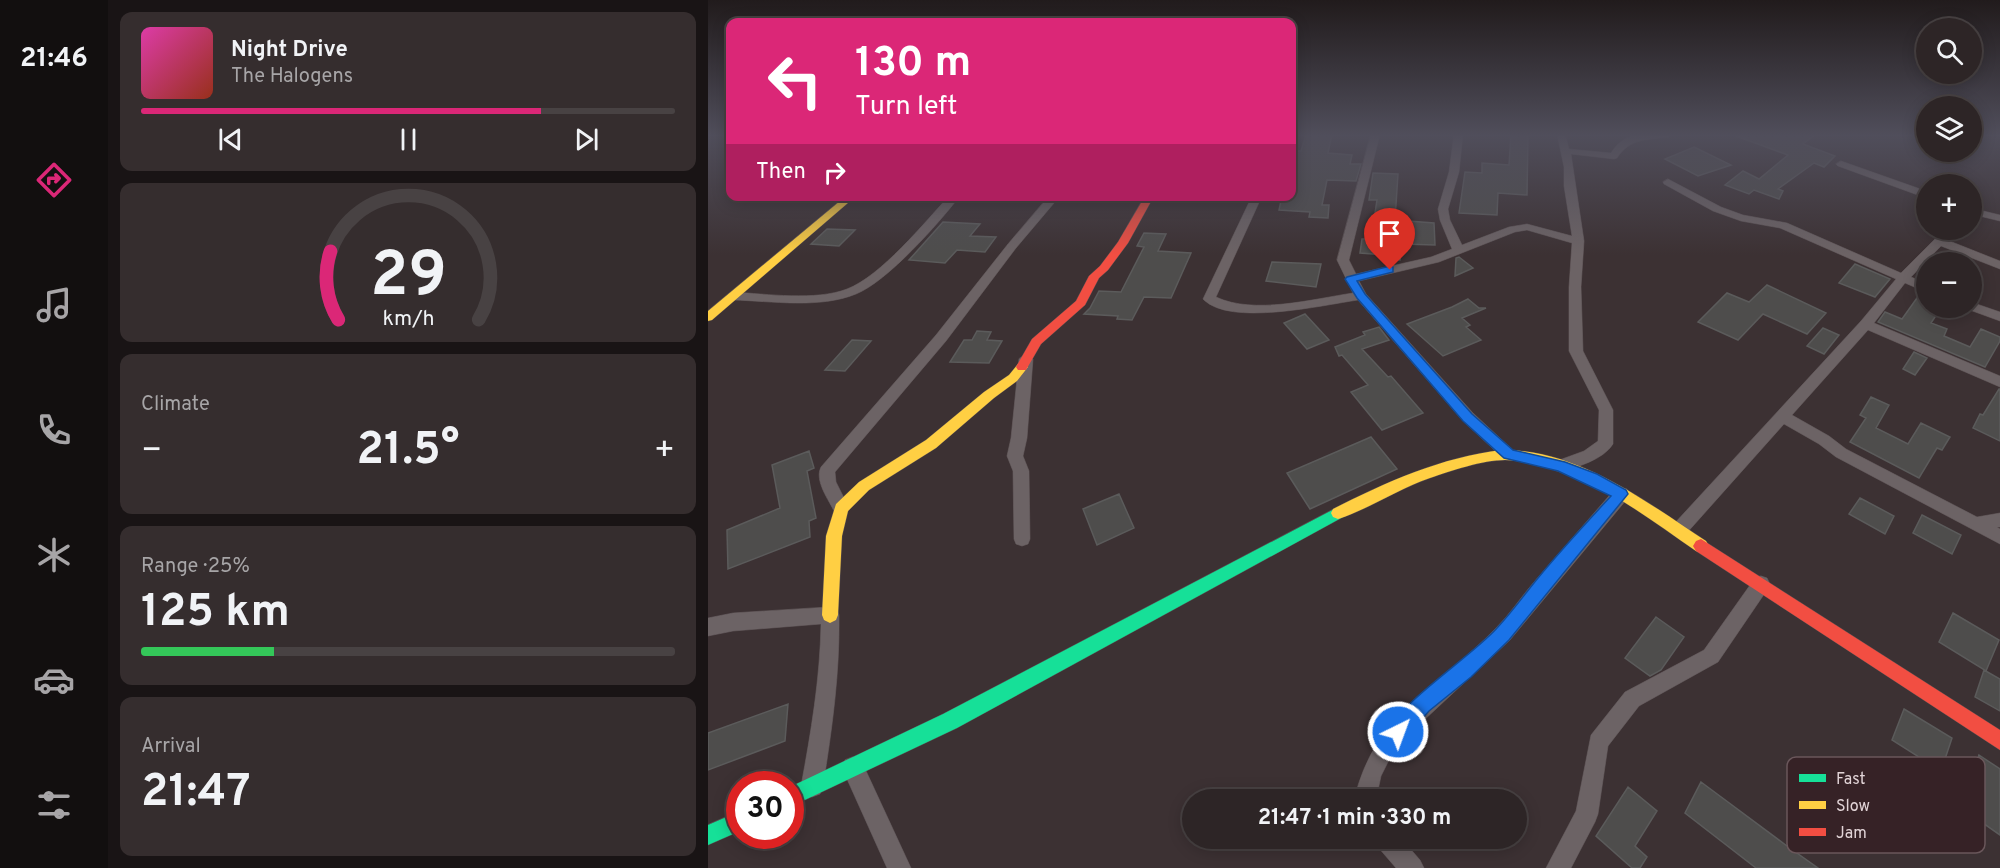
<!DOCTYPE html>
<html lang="en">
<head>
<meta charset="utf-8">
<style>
	body { margin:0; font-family:Overpass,sans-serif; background:#352d2e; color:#f1f3f6; height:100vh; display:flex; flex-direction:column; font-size:22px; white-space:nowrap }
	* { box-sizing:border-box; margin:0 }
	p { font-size:20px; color:#a7a5a7 }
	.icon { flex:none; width:33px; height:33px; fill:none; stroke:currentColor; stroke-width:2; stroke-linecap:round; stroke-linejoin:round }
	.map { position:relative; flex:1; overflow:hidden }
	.side { display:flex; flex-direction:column; gap:12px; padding:12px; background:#191415; width:600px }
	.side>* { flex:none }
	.banner { position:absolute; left:18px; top:18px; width:570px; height:183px; border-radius:12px; box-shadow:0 3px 15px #0003,0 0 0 2px #484243; background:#db2777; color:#fff; overflow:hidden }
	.tools { position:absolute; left:1208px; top:18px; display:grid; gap:12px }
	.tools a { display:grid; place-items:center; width:66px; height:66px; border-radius:50%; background:#2d2526; box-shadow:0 3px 15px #0003,0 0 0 2px #484243; font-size:30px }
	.speed { position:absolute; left:18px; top:771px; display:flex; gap:12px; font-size:30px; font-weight:700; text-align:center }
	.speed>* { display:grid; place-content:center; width:78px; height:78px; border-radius:50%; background:#2d2526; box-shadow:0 3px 15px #0003,0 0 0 2px #484243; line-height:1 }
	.speed .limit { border:9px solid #d22; background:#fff; color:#111 }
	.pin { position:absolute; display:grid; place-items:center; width:51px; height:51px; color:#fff; margin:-62px -26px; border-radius:50% 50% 50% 0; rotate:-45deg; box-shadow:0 0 6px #0007 }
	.pin .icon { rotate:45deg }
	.me { position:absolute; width:66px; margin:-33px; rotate:42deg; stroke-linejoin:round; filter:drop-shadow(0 0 4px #0008) }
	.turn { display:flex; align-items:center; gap:21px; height:126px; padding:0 30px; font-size:27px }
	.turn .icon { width:78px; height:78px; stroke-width:2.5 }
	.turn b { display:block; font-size:42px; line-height:51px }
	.then { display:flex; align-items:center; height:57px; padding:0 30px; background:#0003; gap:12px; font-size:22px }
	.big { font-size:45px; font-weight:700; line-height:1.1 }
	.side .widget { flex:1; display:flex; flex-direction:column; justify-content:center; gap:9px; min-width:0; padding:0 21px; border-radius:12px; background:#352d2e }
	.side .dial { align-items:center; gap:0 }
	.dial svg { height:156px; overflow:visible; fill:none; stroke:#484243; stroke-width:7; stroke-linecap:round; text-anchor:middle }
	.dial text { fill:#f1f3f6; stroke:none }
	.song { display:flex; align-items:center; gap:18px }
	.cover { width:72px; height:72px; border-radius:9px; background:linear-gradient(135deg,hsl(320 70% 55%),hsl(10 70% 35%)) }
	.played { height:6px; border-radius:3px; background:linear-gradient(90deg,#db2777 75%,#484243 75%) }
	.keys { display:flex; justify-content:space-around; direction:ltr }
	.heat { display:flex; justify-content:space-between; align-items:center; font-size:33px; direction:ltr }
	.charge { height:9px; border-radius:4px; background:linear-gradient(90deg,#34c759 25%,#484243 0) }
	.trip { position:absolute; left:474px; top:789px; width:345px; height:60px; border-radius:30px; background:#2d2526; box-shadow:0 3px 15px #0003,0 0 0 2px #484243; font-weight:700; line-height:60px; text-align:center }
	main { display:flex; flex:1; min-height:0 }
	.dock { display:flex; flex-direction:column; width:108px; justify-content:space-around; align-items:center; background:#120f0f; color:#a7a5a7 }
	.dock .icon { width:42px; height:42px }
	.dock .current { color:#db2777 }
	.dock b { font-size:27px; color:#f1f3f6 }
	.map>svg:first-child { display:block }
	.building { fill:#4e4d4c; stroke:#5b5b5b; stroke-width:1.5 }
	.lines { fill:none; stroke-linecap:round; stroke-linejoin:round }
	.street-casing { stroke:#584e50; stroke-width:1 }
	.fast-casing { stroke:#584e50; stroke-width:1 }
	.slow-casing { stroke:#584e50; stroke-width:1 }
	.jam-casing { stroke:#584e50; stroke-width:1 }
	.street { fill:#6c6365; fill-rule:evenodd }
	.fast { fill:#16e098; fill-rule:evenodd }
	.slow { fill:#ffcf43; fill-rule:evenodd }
	.jam { fill:#f24e42; fill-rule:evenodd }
	.route { fill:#1a73e8; stroke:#114b97; stroke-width:1.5 }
	.key { fill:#362226; stroke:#6a575b; stroke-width:1.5 }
	.key-label { font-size:16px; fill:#e2d4d7 }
</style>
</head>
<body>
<main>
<nav class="dock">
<b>21:46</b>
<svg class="icon current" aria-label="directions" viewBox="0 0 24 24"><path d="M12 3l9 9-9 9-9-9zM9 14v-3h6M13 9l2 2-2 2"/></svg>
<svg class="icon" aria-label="music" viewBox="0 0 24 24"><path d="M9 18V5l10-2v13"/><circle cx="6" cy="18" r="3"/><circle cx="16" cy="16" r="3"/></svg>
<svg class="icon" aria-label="phone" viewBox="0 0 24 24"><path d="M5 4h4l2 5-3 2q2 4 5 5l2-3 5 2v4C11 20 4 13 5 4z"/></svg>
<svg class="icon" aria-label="climate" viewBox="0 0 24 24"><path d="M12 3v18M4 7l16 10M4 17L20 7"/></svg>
<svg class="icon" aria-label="car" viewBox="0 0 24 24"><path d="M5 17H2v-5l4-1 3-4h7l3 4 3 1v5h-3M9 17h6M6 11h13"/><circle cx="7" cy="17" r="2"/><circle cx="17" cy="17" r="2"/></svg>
<svg class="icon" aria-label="filters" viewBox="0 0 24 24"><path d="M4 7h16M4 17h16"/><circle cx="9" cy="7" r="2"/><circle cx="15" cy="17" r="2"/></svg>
</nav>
<section class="side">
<div class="widget">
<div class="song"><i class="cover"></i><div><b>Night Drive</b><p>The Halogens</p></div></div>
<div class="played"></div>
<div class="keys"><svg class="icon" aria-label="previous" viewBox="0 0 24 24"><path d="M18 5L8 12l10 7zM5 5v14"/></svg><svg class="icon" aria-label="pause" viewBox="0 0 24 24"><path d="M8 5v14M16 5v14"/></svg><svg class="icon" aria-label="next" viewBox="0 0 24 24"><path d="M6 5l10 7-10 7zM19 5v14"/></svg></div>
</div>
<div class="widget dial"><svg viewBox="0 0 100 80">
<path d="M14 69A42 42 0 1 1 86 69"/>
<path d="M14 69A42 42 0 0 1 10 34" stroke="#db2777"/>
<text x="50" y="56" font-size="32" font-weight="700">29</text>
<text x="50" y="72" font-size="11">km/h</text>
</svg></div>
<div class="widget"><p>Climate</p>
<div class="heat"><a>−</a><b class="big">21.5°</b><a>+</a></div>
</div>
<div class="widget"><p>Range · 25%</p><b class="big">125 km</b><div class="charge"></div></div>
<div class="widget"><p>Arrival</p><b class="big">21:47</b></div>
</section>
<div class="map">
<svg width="1292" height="868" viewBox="0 0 1292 868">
	<rect width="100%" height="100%" fill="#3c3133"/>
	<path class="building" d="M 598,134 L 624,134 L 620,153 L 644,155 L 642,164 L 653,164 L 648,181 L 619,180 L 614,205 L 621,205 L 620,218 L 601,217 L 602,212 L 571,210 L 574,196 L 584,196 L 584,151 L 593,151 Z
		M 803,134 L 820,135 L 819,195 L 790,193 L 789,215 L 751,213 L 757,172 L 774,173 L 774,163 L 801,165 Z
		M 1029,134 L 1108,134 L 1095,144 L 1127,156 L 1116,167 L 1106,163 L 1070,189 L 1075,191 L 1071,199 L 1046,190 L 1041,194 L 1017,185 L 1035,171 L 1051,179 L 1080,155 L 1028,136 Z
		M 986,147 L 1023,165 L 990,176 L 957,159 Z
		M 665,173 L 690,174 L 687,220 L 726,223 L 727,245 L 694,244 L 692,260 L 677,259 L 678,255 L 652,253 L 654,239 L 660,239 L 661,232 L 664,232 L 669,200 L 661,200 Z
		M 235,222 L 272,224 L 262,236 L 288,237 L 277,252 L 249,250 L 237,263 L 201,260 Z
		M 119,229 L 147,230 L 131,246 L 103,244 Z
		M 436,233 L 458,234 L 450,251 L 483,253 L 463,298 L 436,297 L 424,320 L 409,319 L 410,316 L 376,314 L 382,308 L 391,291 L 413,292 L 436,247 L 429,246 Z
		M 751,257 L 765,268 L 747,276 L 748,258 Z
		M 564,262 L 613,264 L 608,287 L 558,281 Z
		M 1147,264 L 1182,279 L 1167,297 L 1131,283 Z
		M 1059,285 L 1118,313 L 1099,334 L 1055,314 L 1030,340 L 990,322 L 1019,293 L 1041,302 Z
		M 1209,298 L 1218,301 L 1218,308 L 1233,308 L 1223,323 L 1239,329 L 1236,336 L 1262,347 L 1273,329 L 1292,337 L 1292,341 L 1277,367 L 1170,322 L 1177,312 L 1194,319 Z
		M 760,299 L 771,308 L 778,308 L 754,318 L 762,325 L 758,327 L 773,340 L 735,356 L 699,324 L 744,307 Z
		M 597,314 L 621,340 L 599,349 L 576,323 Z
		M 671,327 L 681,340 L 654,349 L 680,377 L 683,376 L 715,413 L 674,430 L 643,392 L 660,385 L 634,355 L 631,356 L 627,347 L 657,335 L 655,332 Z
		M 1115,328 L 1131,335 L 1116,354 L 1099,346 Z
		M 269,331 L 283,332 L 279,340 L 294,341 L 281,363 L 242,362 L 256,340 L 264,340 Z
		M 144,340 L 163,341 L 137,371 L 117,370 Z
		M 1206,352 L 1219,358 L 1207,375 L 1195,369 Z
		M 1291,389 L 1292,389 L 1292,441 L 1265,428 L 1272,414 L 1275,415 Z
		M 1163,397 L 1181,405 L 1168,428 L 1200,444 L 1213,423 L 1242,437 L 1234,450 L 1229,448 L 1211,478 L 1142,442 L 1158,418 L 1152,415 Z
		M 663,437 L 689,469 L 602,509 L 579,473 Z
		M 101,451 L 106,468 L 99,471 L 108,518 L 101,521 L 102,537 L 20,569 L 19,530 L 72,508 L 64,465 Z
		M 411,494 L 426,528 L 389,545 L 375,509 Z
		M 1152,498 L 1186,516 L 1177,534 L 1141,514 Z
		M 1214,515 L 1253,535 L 1244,554 L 1205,533 Z
		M 1245,613 L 1291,640 L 1278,671 L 1231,642 Z
		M 948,617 L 976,637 L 953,670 L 942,676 L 917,658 Z
		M 1276,670 L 1292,679 L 1292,711 L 1267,697 Z
		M 80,704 L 77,741 L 0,770 L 0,733 Z
		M 1196,709 L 1244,738 L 1233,771 L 1184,740 Z
		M 1271,755 L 1292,769 L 1292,835 L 1252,807 Z
		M 993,782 L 1079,846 L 1110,868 L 1048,868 L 977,813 Z
		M 920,787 L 949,811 L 927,846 L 939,857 L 932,868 L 924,868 L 888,836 Z"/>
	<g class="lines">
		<defs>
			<path id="street" d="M 663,134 L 672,134 L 641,260 L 648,274 L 723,257 L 744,249 L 732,220 L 730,209 L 741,172 L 746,134 L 755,134 L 751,172 L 740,209 L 742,220 L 754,245 L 801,227 L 819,224 L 864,236 L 856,186 L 856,167 L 849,134 L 857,134 L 861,149 L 903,153 C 918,129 941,134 965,134 L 961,137 C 939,140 922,138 909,158 L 906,159 L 863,154 L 876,241 L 873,287 L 875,351 L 905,410 L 905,444 C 895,460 869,467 852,472 L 846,470 L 844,466 L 846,462 L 876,451 L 890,441 L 891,410 L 861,351 L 861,287 L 864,243 L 819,230 L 807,232 L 731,262 L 651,281 L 658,294 L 765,413 L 806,451 L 809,455 L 806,459 L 796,459 L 755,421 L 650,300 C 615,305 521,327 495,299 L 544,196 L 554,196 L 508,297 C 546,315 605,299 645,293 L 629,260 Z
				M 1133,161 L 1218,191 L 1218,198 L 1130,166 L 1128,164 Z
				M 960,179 L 1013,207 L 1035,215 L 1079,223 L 1193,273 L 1236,230 L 1248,230 L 1239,240 L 1292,261 L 1292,269 L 1233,246 L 1203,277 L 1218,283 L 1218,292 L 1197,283 L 1166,323 L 1292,376 L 1292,387 L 1160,330 L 1084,415 L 1121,436 L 1138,449 L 1269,517 L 1292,513 L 1292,527 L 1289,527 L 1292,529 L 1292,544 L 1128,457 L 1111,444 L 1076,424 L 977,535 L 971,537 L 965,535 L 963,530 L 965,525 L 1153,321 L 1188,279 L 1072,228 L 1033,221 L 1005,211 L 956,184 L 955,182 Z
				M 241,196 L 252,196 C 230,224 180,281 148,294 C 111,309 64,301 25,300 L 19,296 L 25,292 C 59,294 108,301 139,289 C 173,276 216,223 241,196 Z
				M 341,196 L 352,196 L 308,248 L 238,341 L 127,472 L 128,482 L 141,508 L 139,513 L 133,515 L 127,513 C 121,500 106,481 113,467 L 228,335 L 300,244 Z
				M 1263,208 L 1292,215 L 1292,221 L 1263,214 Z
				M 1263,302 L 1292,312 L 1292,321 L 1259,309 L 1263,308 Z
				M 318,354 L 325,359 L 319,438 L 315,456 L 321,471 L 322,539 L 320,544 L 314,546 L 308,544 L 306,539 L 305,471 L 299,456 L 303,438 L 311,359 Z
				M 913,488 L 919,489 L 921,494 L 919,499 L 802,640 L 699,736 L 682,758 L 673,776 L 668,800 L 646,800 C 667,711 730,688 788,628 C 802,614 813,597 826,582 C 853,551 880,520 907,489 Z
				M 1053,576 L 1059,578 L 1062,584 L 1059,590 L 1010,662 L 931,706 L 900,746 L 890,814 L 887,822 L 863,868 L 838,868 L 868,811 L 883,735 L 917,692 L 996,650 L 1047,578 Z
				M 122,607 L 129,609 L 131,615 C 132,673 124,729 115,786 L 112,794 L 104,797 L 96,794 L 93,786 C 103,732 112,679 113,624 L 25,631 L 0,636 L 0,618 L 25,613 Z
				M 145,757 L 153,760 L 203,868 L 179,868 L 134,768 L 137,760 Z
				M 666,838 L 693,838 L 712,860 L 716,868 L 688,868 L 669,846 Z"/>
			<path id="fast" d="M 630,507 L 635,509 L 637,513 L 635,517 L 249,728 L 82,807 L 82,787 L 235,714 Z
				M 32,811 L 32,831 L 0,845 L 0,825 Z"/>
			<path id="slow" d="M 138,196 L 148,196 L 4,320 L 0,321 L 0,311 Z
				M 314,363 L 320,367 L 309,381 L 286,398 L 228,448 L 161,490 L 140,511 L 134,536 L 130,615 L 128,620 L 122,623 L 116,620 L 114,615 L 118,536 L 128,504 L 151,482 L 218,440 L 276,392 L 301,375 L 310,364 Z
				M 794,450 C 870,449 937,501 998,541 L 1001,546 L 998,551 L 993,553 L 988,551 C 931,512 868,461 797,460 C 775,460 742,471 722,478 C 690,489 661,509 630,519 L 625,517 L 623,513 L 625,509 C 678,482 734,457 794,450 Z"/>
			<path id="jam" d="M 437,196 L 446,196 L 420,243 L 400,270 L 391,278 L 377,305 L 333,344 L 318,370 L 310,370 L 308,367 L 324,339 L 368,301 L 381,276 L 392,266 L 410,242 Z
				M 993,539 L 1292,730 L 1292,750 L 988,551 L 985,546 L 988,541 Z"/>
		</defs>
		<use href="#street" class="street-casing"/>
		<use href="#fast" class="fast-casing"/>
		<use href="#slow" class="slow-casing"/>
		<use href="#jam" class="jam-casing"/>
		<use href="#street" class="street"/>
		<use href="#fast" class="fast"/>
		<use href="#slow" class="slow"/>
		<use href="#jam" class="jam"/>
	</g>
	<linearGradient id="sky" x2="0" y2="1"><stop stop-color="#211b1c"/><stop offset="0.53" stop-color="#504e5b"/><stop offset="1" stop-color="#504e5b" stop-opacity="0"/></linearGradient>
	<rect width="1292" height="255" fill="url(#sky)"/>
	<path class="route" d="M 682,266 L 685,267 L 685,272 L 649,281 L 657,294 L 764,414 L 805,450 L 857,462 L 889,474 L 918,490 L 920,494 L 801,640 L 763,677 L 721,711 L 696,739 L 690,742 L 683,739 L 680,732 C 694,700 763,657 789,628 C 804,612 816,595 830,578 C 853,550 878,523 903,496 L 850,471 L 796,458 L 755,421 L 649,298 L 637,279 L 639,277 Z"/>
	<rect x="1079" y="757" width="198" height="96" rx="9" class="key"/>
	<rect x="1091" y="774" width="27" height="8" fill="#16e098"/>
	<rect x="1091" y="801" width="27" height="8" fill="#ffcf43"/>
	<rect x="1091" y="828" width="27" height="8" fill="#f24e42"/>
	<g class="key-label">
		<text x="1128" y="784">Fast</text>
		<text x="1128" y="811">Slow</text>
		<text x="1128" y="838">Jam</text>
	</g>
</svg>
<div class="tools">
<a><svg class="icon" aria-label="search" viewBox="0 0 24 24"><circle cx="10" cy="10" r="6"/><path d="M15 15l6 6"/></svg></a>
<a><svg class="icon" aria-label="layers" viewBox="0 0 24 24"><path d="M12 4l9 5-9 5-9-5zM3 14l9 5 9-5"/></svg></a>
<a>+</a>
<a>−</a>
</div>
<div class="speed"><div class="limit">30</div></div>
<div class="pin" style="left:682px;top:270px;background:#d93025"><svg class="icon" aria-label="arrive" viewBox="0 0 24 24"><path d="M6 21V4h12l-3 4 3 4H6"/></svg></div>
<svg class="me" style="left:690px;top:732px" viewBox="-20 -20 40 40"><circle r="17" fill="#1a73e8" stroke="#fff" stroke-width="3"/><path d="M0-11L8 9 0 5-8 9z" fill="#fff"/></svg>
<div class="trip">21:47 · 1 min · 330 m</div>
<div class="banner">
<div class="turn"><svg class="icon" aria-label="left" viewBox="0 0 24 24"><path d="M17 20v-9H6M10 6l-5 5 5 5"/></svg><div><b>130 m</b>Turn left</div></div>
<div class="then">Then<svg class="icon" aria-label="right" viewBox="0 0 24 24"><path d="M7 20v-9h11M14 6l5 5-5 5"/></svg></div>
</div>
</div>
</main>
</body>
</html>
